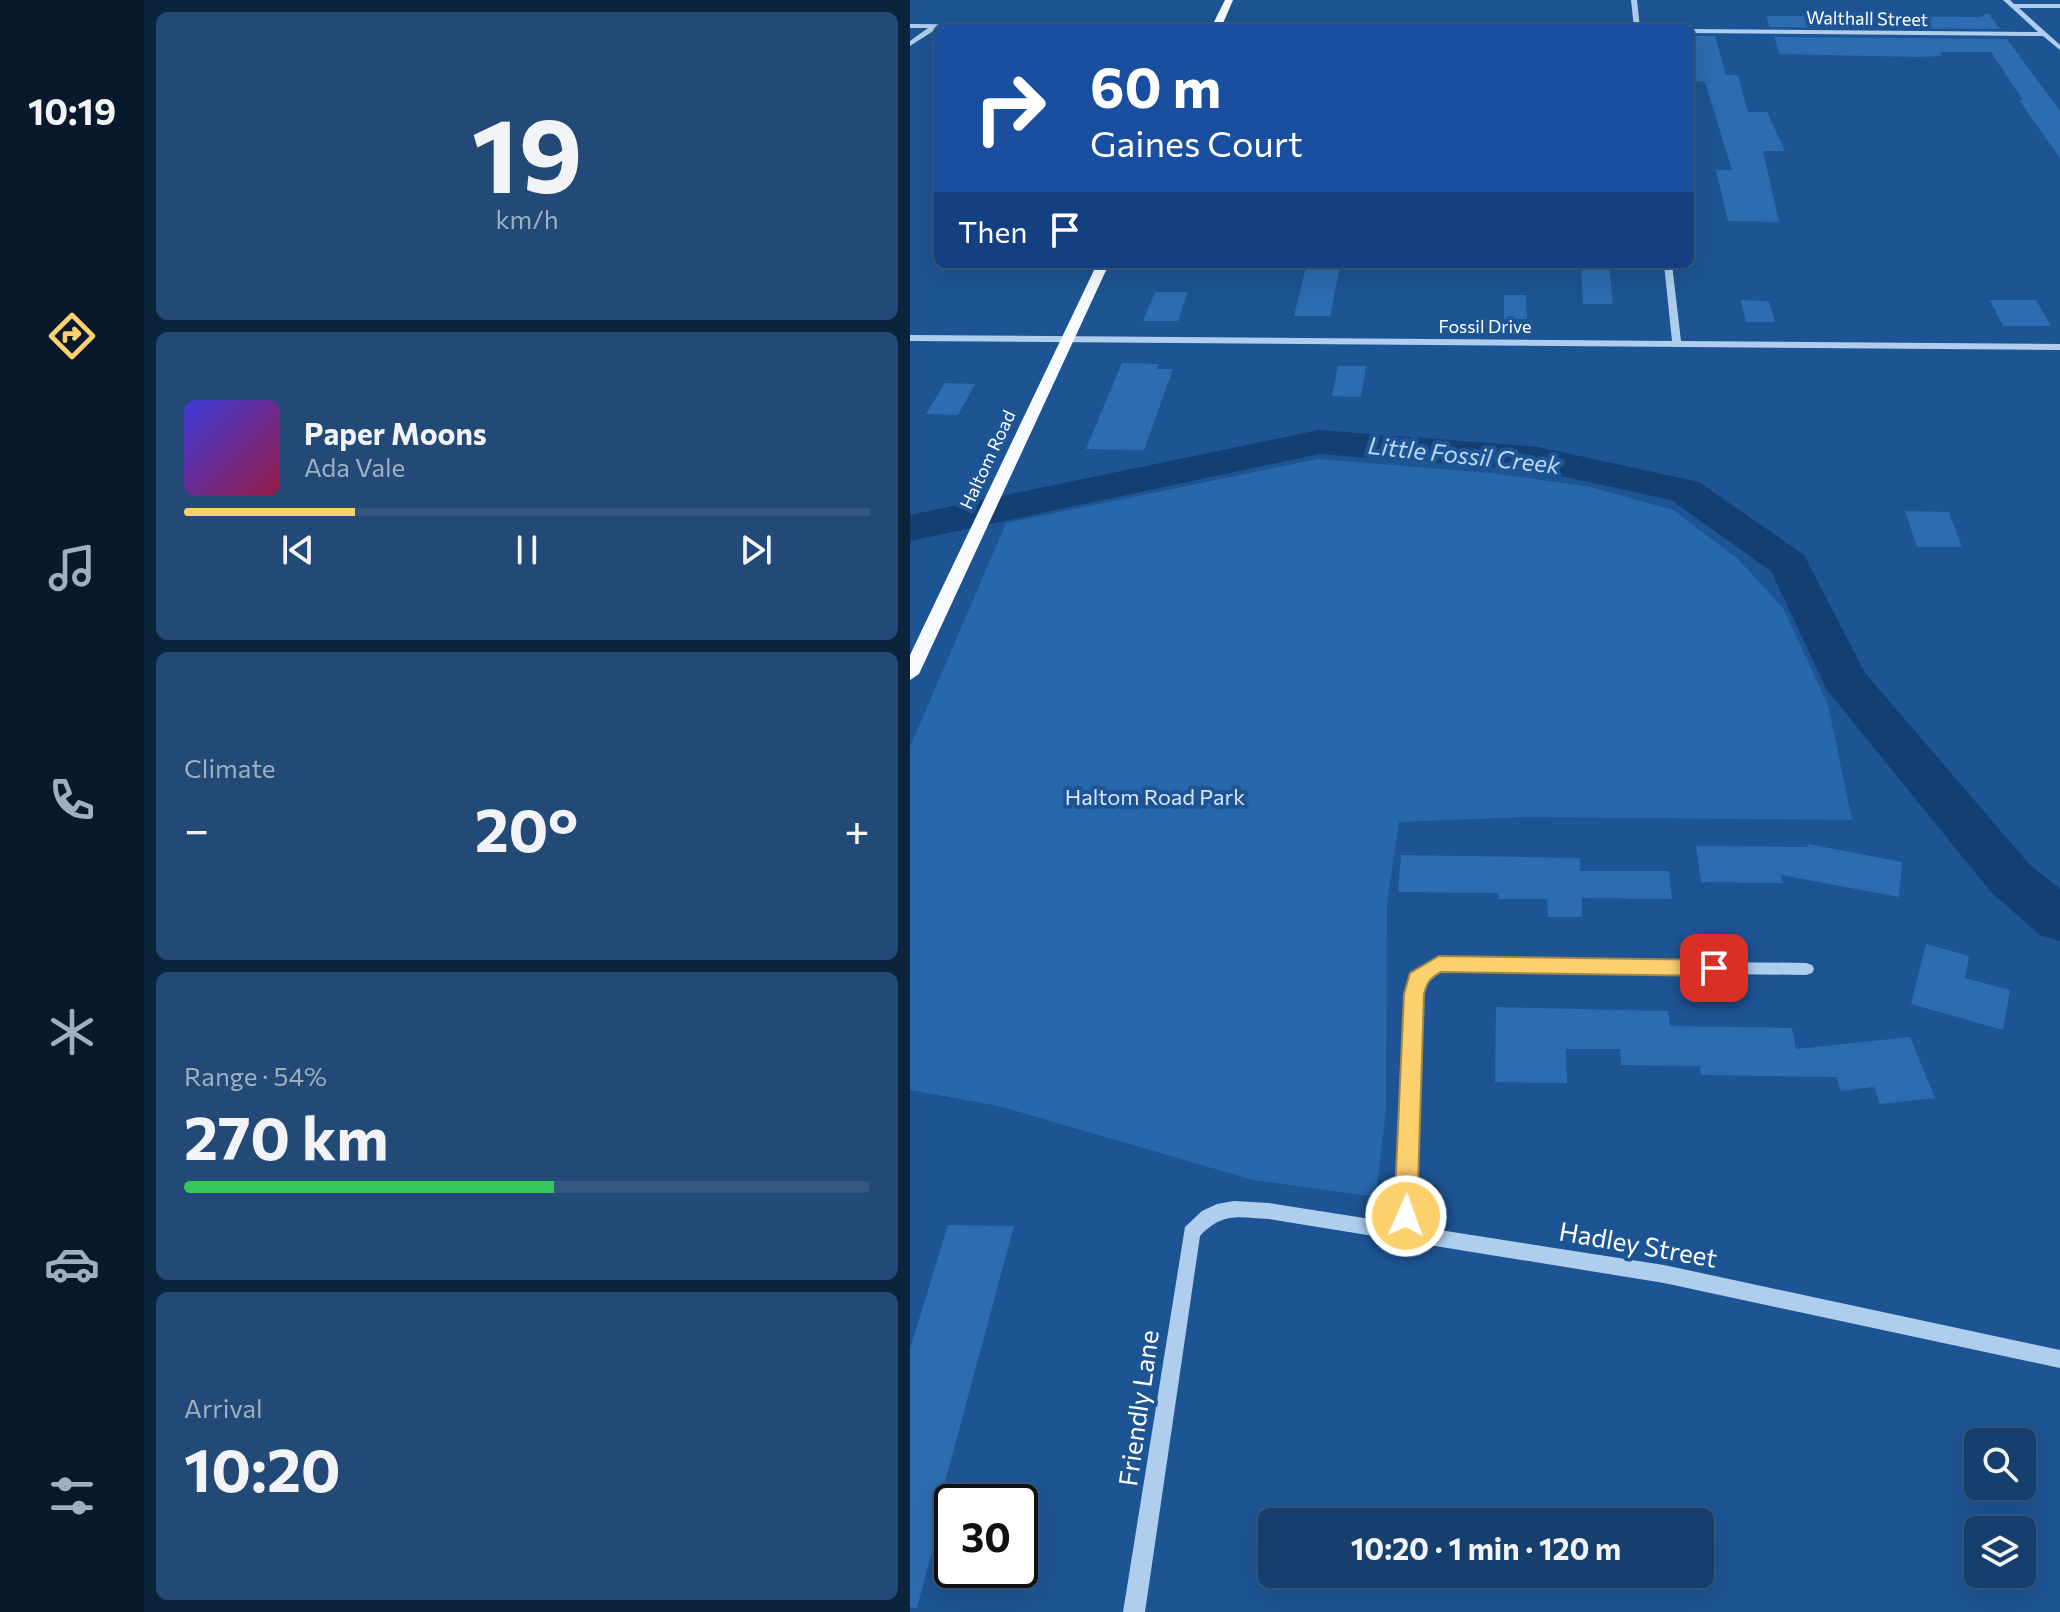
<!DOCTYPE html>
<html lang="en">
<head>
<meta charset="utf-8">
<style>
	body { margin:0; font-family:Commissioner,sans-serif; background:#234a76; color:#f1f3f6; height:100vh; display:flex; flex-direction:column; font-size:30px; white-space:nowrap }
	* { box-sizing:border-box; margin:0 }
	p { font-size:26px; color:#9eafc2 }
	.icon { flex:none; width:44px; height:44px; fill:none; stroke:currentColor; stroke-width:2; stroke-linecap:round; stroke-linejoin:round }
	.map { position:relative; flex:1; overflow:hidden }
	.panel { display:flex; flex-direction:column; gap:12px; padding:12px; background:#0c233c; width:766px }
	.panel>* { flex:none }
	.guide { position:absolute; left:24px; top:24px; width:760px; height:244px; border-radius:12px; box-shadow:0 8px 32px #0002,0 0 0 2px #355881; background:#1a4fa0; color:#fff; overflow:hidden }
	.controls { position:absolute; left:1054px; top:1428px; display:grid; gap:16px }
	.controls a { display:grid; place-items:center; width:72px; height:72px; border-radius:12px; background:#163f6e; box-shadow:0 8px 32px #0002,0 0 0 2px #355881; font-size:40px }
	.speed { position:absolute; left:24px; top:1484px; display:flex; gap:16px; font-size:40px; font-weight:700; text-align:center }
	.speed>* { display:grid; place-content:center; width:104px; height:104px; border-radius:50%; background:#163f6e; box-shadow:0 8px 32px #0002,0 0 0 2px #355881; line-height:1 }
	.speed .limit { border:4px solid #111; border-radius:12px; background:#fff; color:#111 }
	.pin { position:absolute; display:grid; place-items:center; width:68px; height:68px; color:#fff; margin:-34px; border-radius:16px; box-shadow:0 4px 12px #0006 }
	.me { position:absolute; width:88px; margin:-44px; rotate:2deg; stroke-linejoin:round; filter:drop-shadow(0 0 6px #0008) }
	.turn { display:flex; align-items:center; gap:28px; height:168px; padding:0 24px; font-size:36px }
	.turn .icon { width:104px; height:104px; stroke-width:2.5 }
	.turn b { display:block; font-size:56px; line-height:68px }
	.then { display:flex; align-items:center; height:76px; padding:0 24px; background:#0003; gap:16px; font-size:30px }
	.big { font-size:60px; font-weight:700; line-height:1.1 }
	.panel .widget { flex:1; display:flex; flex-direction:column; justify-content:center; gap:12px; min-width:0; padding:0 28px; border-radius:12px; background:#234a76 }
	.panel .dial { align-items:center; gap:0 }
	.dial b { font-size:104px; line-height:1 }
	.song { display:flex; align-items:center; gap:24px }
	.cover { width:96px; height:96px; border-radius:12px; background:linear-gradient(135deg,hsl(240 70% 55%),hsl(340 70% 35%)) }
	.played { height:8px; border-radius:4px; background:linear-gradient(90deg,#fdd06e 25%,#355881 25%) }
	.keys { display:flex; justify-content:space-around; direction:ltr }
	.heat { display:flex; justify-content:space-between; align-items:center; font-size:44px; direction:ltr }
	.charge { height:12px; border-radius:6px; background:linear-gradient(90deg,#34c759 54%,#355881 0) }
	.trip { position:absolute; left:348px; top:1508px; width:456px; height:80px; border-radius:12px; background:#163f6e; box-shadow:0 8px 32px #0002,0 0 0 2px #355881; font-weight:700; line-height:80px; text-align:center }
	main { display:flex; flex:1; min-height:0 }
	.menu { display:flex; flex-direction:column; width:144px; justify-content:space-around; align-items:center; background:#09192c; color:#9eafc2 }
	.menu .icon { width:56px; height:56px }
	.menu .active { color:#fdd06e }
	.menu b { font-size:36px; color:#f1f3f6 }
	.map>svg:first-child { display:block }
	.green { fill:#2767ac }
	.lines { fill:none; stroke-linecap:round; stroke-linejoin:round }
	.river { fill:#143f72; fill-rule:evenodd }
	.building { fill:#2d6cb1 }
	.minor { fill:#afceee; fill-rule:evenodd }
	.major { fill:#f7faff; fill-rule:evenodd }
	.route { fill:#fdd06e; stroke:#a48748; stroke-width:2 }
	.labels { text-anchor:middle; stroke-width:8; stroke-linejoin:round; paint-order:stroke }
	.far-street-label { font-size:18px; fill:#fff; stroke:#1d5493 }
	.park-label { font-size:22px; fill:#d5e7fa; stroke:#1d5493 }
	.water-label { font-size:24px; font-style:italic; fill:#bcd8f5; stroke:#1d5493 }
	.near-street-label { font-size:26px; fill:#fff; stroke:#1d5493 }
</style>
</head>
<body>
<main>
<nav class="menu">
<b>10:19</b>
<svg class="icon active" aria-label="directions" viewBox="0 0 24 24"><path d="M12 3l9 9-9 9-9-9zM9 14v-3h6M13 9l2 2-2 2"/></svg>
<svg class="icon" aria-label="music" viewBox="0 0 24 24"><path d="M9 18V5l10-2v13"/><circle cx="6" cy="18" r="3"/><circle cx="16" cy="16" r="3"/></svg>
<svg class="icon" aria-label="phone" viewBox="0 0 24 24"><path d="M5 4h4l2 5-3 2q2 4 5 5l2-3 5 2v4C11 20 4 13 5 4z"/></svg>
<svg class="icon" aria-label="climate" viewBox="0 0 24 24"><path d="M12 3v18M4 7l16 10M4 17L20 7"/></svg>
<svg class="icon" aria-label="car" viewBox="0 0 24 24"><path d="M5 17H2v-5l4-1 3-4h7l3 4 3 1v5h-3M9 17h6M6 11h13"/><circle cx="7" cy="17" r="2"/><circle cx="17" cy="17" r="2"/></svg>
<svg class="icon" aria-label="filters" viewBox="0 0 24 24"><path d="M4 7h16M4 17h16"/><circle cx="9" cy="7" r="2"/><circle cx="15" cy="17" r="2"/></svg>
</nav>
<section class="panel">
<div class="widget dial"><b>19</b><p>km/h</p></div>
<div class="widget">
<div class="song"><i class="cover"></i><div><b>Paper Moons</b><p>Ada Vale</p></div></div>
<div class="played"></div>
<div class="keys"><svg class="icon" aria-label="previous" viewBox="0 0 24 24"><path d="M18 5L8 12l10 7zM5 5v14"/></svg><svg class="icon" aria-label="pause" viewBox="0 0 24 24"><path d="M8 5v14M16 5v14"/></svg><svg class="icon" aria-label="next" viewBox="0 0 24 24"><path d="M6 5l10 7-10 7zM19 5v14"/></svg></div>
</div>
<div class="widget"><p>Climate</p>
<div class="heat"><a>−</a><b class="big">20°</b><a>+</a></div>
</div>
<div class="widget"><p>Range · 54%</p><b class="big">270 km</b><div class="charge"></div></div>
<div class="widget"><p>Arrival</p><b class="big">10:20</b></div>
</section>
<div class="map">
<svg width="1150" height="1612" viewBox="0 0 1150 1612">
	<rect width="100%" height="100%" fill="#1d5493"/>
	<path class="green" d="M 408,459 L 581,473 L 681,487 L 763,510 L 828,559 L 873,608 L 918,705 L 942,820 L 618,817 L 489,822 L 477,903 L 476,1109 L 466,1197 L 343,1180 L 89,1106 L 0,1090 L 0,747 L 96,523 Z"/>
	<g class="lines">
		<path class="river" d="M 409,430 L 628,447 L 789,482 L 894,555 L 955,673 L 1119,864 L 1150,889 L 1150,941 L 1130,935 L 1081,892 L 917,690 L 861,571 L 761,500 L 628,471 L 409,454 L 0,541 L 0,515 Z"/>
	</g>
	<path class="building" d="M 1078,13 L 1090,29 L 860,27 L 856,16 L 1071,17 Z
		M 780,36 L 805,36 L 816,75 L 828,75 L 838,112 L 857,112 L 875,151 L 853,151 L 869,222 L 818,221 L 806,170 L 822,170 L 795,82 L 785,81 Z
		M 864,37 L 1097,39 L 1150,111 L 1150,158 L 1109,100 L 1113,100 L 1081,52 L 1030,52 L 1032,56 L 1007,57 L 870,54 Z
		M 671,264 L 699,264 L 703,304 L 673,304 Z
		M 396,267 L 430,267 L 420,316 L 384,316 Z
		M 245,292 L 278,292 L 268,321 L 233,321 Z
		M 594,295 L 616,295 L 617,319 L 594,319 Z
		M 831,300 L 859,301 L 865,322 L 836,322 Z
		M 1080,300 L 1126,300 L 1141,326 L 1093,326 Z
		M 212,363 L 249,364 L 247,369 L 263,369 L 234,450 L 176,449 Z
		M 428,366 L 456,366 L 451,397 L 422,396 Z
		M 35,383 L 65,384 L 48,415 L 16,414 Z
		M 995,511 L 1039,512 L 1052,547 L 1007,547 Z
		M 898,844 L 992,862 L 989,897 L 871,875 L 873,883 L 791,882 L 786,846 L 897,847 Z
		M 491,855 L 670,858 L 670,871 L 759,871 L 762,899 L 672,898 L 672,917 L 638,917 L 637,899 L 588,899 L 588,893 L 488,892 Z
		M 1016,944 L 1059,956 L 1055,978 L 1100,990 L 1093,1030 L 1001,1004 Z
		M 586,1007 L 758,1011 L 760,1026 L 882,1028 L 886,1049 L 1000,1037 L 1025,1098 L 970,1104 L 964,1087 L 931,1091 L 926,1077 L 791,1075 L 790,1066 L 711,1065 L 710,1049 L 656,1049 L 657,1083 L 585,1082 Z
		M 38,1225 L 104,1226 L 35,1482 L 42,1482 L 42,1556 L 21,1556 L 7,1608 L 0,1607 L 0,1349 Z"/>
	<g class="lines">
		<path class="minor" d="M 721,0 L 727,0 L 730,28 L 724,28 Z
			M 1093,0 L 1100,0 L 1104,4 L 1150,4 L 1150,8 L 1109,8 L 1150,45 L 1150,50 L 1133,36 L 780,33 L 780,29 L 1128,32 Z
			M 0,24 L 285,26 L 288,28 L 28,28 L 0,46 L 0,41 L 18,28 L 0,28 Z
			M 754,264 L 762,264 L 771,341 L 1150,344 L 1150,350 L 0,341 L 0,335 L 762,341 Z
			M 529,958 L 896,963 L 902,965 L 904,969 L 902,973 L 896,975 L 531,970 C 520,976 515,982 512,994 L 504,1226 L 754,1265 L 1150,1350 L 1150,1368 L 754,1283 L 359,1219 C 328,1217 312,1212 290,1236 L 235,1612 L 213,1612 L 275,1227 L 292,1211 L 307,1204 L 324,1201 L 359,1203 L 486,1223 L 496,994 L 506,971 Z"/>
		<path class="major" d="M 315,0 L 323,0 L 311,28 L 301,28 Z
			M 187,264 L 199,264 L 9,674 L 0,680 L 0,655 Z"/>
	</g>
	<path class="route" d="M 529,956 L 804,960 L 814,968 L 804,976 L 531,972 C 520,978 517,982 514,994 L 507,1216 L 504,1223 L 496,1226 L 487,1223 L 484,1216 L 494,994 L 500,973 Z"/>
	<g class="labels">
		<g class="far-street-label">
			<text transform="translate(957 19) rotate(1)" y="6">Walthall Street</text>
			<text x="575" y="333">Fossil Drive</text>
			<text transform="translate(78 460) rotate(-65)" y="6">Haltom Road</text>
		</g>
		<g class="park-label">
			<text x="245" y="805">Haltom Road Park</text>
		</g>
		<g class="water-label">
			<text transform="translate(554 456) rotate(6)" y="8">Little Fossil Creek</text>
		</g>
		<g class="near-street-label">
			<text transform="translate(728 1245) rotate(10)" y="9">Hadley Street</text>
			<text transform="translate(229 1408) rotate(-82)" y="9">Friendly Lane</text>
		</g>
	</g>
</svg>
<div class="controls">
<a><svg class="icon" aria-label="search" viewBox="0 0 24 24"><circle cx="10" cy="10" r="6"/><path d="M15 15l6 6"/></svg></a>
<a><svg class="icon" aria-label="layers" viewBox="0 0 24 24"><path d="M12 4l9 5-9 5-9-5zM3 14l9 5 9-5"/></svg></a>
</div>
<div class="speed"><div class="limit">30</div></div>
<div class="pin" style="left:804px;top:968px;background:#d93025"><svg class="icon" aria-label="arrive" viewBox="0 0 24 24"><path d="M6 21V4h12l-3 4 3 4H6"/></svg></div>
<svg class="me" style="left:496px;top:1216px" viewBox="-20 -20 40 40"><circle r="17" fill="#fdd06e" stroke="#fff" stroke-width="3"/><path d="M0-11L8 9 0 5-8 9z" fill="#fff"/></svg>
<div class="trip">10:20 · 1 min · 120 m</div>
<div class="guide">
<div class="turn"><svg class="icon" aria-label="right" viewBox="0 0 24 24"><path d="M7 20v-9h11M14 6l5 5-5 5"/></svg><div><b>60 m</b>Gaines Court</div></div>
<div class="then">Then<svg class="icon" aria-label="arrive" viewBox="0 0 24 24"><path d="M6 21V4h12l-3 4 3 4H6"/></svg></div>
</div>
</div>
</main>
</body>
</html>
